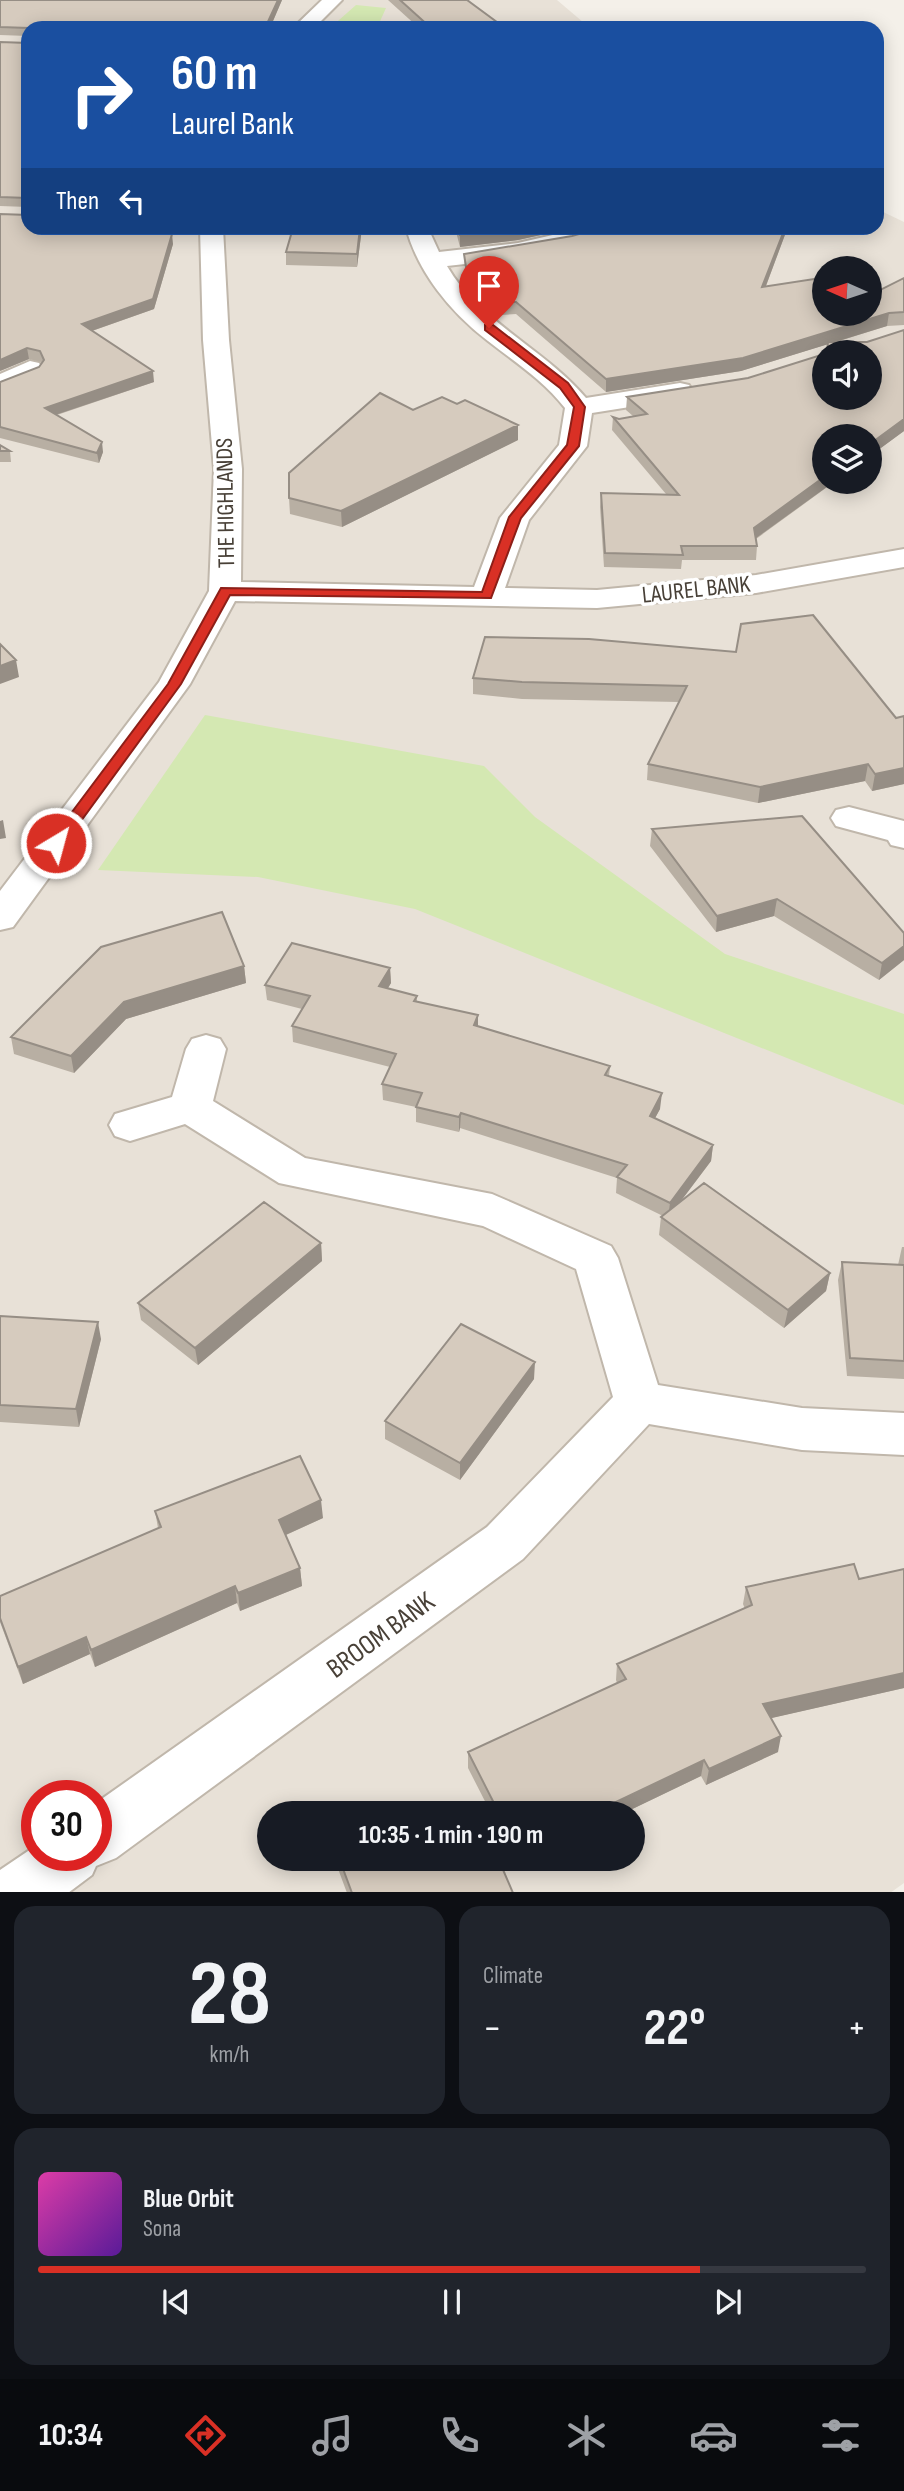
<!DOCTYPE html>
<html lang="en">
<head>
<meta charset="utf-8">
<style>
	body { margin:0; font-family:"Sofia Sans Condensed",sans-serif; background:#20242c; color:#f1f3f6; height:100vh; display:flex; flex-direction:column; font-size:26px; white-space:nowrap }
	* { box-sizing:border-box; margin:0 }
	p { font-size:23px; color:#9ea1a6 }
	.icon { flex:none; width:38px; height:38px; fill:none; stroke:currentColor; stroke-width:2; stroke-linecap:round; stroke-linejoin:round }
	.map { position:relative; height:1892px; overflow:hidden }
	.details { display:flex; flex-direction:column; gap:14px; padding:14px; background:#0d0f14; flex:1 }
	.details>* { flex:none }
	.guide { position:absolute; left:21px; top:21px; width:863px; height:214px; border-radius:21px; box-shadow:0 4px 18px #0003; background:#1a4fa0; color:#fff; overflow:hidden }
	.needle { width:46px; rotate:273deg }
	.tools { position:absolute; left:812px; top:256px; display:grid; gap:14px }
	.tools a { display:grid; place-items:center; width:70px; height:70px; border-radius:50%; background:#171b24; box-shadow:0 4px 18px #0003; font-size:35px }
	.speed { position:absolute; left:21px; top:1780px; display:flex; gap:14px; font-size:35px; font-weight:700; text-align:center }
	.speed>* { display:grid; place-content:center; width:91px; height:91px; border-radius:50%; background:#171b24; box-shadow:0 4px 18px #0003; line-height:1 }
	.speed .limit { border:10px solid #d22; background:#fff; color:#111 }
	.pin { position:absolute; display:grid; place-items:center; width:60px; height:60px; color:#fff; margin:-72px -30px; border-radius:50% 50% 50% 0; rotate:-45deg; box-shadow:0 0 7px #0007 }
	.pin .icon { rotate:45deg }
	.me { position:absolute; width:77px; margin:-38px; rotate:37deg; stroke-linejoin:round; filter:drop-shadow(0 0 5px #0008) }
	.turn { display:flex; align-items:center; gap:24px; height:147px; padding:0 35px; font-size:32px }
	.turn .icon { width:91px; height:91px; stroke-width:2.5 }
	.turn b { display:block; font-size:49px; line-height:60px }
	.then { display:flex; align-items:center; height:66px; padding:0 35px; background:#0003; gap:14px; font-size:26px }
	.big { font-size:52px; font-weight:700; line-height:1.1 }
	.details .tile { flex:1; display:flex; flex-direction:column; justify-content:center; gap:10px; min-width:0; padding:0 24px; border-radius:21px; background:#20242c }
	.details .dial { align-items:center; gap:0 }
	.dial b { font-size:91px; line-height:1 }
	.song { display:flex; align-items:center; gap:21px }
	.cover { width:84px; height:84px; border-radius:10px; background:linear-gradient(135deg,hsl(320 70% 55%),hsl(270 70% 35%)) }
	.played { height:7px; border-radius:4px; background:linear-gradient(90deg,#d93025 80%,#363941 80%) }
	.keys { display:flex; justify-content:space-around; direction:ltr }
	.heat { display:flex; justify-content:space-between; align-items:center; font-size:38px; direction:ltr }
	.details .tiles { flex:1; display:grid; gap:14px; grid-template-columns:1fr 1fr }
	.tile:last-child { grid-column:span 2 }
	.trip { position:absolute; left:257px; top:1801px; width:388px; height:70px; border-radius:35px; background:#171b24; box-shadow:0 4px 18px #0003; font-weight:700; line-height:70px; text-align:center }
	.tabs { display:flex; height:112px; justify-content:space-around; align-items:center; background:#090b0e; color:#9ea1a6 }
	.tabs .icon { width:49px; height:49px }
	.tabs .active { color:#d93025 }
	.tabs b { font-size:32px; color:#f1f3f6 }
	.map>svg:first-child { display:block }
	.residential { fill:#e8e1d7; fill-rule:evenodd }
	.green { fill:#d4e8b2 }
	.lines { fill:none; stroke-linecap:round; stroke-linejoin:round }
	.minor-casing { stroke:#c0b7ab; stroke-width:4 }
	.minor { fill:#fff; fill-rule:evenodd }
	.wall { fill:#b8afa3 }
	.shaded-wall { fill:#968e85 }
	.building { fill:#d6cbbe; stroke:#968e85; stroke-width:2 }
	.route { fill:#d93025; stroke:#8d1f18; stroke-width:2 }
	.labels { text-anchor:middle; stroke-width:7; stroke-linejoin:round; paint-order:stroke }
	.street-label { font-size:24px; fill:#484037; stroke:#fff }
	.near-street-label { font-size:28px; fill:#484037; stroke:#fff }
</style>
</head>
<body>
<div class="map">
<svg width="904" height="1893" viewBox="0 0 904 1893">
	<rect width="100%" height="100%" fill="#f4f0e9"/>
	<path class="residential" d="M 0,0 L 557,0 L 590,28 L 28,28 L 28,228 L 877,228 L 877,209 L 904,222 L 904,1883 L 890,1893 L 0,1893 ZM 824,268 L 870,268 L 870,313 L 824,313 ZM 824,352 L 870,352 L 870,397 L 824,397 ZM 824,436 L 870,436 L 870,481 L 824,481 ZM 37,1796 L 96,1796 L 96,1855 L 37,1855 ZM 270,1813 L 634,1813 L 634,1858 L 270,1858 Z"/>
	<path class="green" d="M 356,5 L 386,8 L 377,28 L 330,28 Z
		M 205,715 L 484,766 L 535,817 L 725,954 L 904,1014 L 904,1105 L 415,909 L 258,877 L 98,870 Z"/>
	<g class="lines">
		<defs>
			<path id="minor" d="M 322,0 L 342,0 L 314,28 L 293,28 Z
				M 200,228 L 223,228 L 229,340 L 242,469 L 241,582 L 474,587 L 500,518 L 559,445 L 565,408 C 544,381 515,362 488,341 C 450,312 418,272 406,228 L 428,228 L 439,252 L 518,243 L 583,228 L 615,228 L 612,233 C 558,252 503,260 447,266 C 480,323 544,348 586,398 L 680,383 L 689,385 L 693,391 L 689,397 L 680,399 L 592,413 L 587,446 L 529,520 L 505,588 L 597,590 L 756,575 L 904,549 L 904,567 L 756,593 L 597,608 L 235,601 L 190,684 L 13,927 L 0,930 L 0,891 L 159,682 L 209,591 L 214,469 L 203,340 Z
				M 30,361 L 39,363 L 43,369 L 39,375 L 0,392 L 0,374 Z
				M 849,807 L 904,821 L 904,848 L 891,845 L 888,840 L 836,826 L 831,818 L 836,810 Z
				M 206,1035 L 220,1039 L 226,1049 L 213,1101 L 305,1158 L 492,1194 L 611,1246 L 618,1258 L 658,1385 L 802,1408 L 904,1413 L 904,1455 L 802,1450 L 649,1424 L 523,1559 L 116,1858 L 96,1866 L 92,1875 L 68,1893 L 0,1893 L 0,1870 L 37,1845 L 37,1855 L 96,1855 L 96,1803 L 487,1527 L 613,1397 L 576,1269 L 483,1226 L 279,1183 L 185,1124 L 130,1141 L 115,1136 L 109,1125 L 115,1114 L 172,1097 L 186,1049 L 192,1039 Z"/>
		</defs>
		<use href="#minor" class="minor-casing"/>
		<use href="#minor" class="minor"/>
	</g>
	<path class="wall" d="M 0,0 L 282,0 L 270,28 L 28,28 L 28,36 L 0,35 Z
		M 388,0 L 467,0 L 505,28 L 419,28 Z
		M 0,42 L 28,43 L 28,207 L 0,206 Z
		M 116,228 L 114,234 L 173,244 L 154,309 L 92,331 L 154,382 L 57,415 L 103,452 L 99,463 L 0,438 L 0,382 L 39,367 L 42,363 L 41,362 L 29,359 L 0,371 Z
		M 280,228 L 362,228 L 357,267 L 286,265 L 286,252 L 292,231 L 281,231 Z
		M 455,228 L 573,228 L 518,240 L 460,247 Z
		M 786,232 L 766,286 L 824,313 L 870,313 L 904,278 L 904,325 L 887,326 L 836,342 L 867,342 L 904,330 L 904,431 L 756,539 L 757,546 L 756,560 L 682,560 L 681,569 L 604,567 L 600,507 L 601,493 L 666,494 L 612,430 L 613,417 L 619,419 L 633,416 L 626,410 L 627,397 L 824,397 L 828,344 L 741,371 L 606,392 L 516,314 L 501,315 L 466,279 L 464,254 L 572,236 Z
		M 457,404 L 518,440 L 342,527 L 290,514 L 289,498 L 413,410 Z
		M 0,445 L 10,451 L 11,462 L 0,462 Z
		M 485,637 L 896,718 L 904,716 L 904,784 L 872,791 L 865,781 L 758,803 L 647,780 L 648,764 L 679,702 L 522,699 L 473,694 L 473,678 Z
		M 652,829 L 904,933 L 904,960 L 879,980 L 774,916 L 716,932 L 650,846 Z
		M 244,966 L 246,983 L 126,1019 L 74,1073 L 14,1054 L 11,1037 Z
		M 390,968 L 391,983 L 388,988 L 417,996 L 417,1002 L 478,1015 L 478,1026 L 610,1066 L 609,1076 L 660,1109 L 655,1118 L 713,1145 L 711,1161 L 681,1201 L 830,1273 L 826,1291 L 784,1328 L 659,1235 L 661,1217 L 663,1216 L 616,1193 L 617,1178 L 460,1128 L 459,1132 L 416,1122 L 416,1107 L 383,1100 L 382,1084 L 390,1067 L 293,1042 L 292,1026 L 302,1009 L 267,1000 L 265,985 Z
		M 321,1243 L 322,1261 L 198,1365 L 141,1320 L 138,1303 Z
		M 902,1247 L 904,1247 L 904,1379 L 847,1376 L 838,1280 L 842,1262 L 898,1265 Z
		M 0,1317 L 101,1339 L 79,1427 L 0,1422 Z
		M 534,1379 L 460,1480 L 385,1439 L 385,1421 Z
		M 155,1511 L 323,1518 L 286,1535 L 300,1568 L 302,1586 L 240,1611 L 237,1603 L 95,1667 L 90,1654 L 23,1684 L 0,1622 L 0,1596 L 158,1528 Z
		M 904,1569 L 904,1688 L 771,1718 L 778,1752 L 706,1785 L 701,1776 L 624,1813 L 491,1813 L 468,1768 L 468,1752 L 617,1683 L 616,1680 L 617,1664 L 745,1609 L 743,1604 L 746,1587 L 859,1579 Z
		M 334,1858 L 498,1858 L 513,1893 L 347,1893 Z"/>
	<path class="shaded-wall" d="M 278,0 L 282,0 L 270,28 L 267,28 L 266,26 Z
		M 112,228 L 116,228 L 110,244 L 109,234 Z
		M 360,228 L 362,228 L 357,267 L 357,254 Z
		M 521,228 L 573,228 L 518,240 L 460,247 L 460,235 Z
		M 785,228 L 787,228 L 786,232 L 761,299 L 762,287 Z
		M 172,234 L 173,244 L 154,309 L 83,334 L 82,324 Z
		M 889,313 L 887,326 L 741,371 L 606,392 L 606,379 Z
		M 27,348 L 29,359 L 0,371 L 0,360 Z
		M 153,371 L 154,382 L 46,418 L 45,408 Z
		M 904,419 L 904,431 L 870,456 L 870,444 Z
		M 518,425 L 518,440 L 342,527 L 341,511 Z
		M 102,442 L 103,452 L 99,463 L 97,453 Z
		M 824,477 L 824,481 L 835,481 L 752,541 L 754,528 Z
		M 16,660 L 19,677 L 0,684 L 0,666 Z
		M 868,764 L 865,781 L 758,803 L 760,787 Z
		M 904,768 L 904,784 L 872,791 L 875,774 Z
		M 3,820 L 6,838 L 0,839 L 0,821 Z
		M 777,899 L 774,916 L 716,932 L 717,916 Z
		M 904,946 L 904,960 L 879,980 L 882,963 Z
		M 244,966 L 246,983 L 126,1019 L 74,1073 L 71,1056 L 124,1002 Z
		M 390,968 L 391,983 L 380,1001 L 379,986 Z
		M 478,1015 L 478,1030 L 474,1025 Z
		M 662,1093 L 660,1109 L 648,1131 L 650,1116 Z
		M 461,1113 L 460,1128 L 459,1132 L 459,1117 Z
		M 713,1145 L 711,1161 L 668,1218 L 670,1203 Z
		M 321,1243 L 322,1261 L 198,1365 L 195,1348 Z
		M 830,1273 L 826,1291 L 784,1328 L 788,1310 Z
		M 98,1322 L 101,1339 L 79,1427 L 76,1409 Z
		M 535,1362 L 534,1379 L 460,1480 L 460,1463 Z
		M 321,1500 L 323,1518 L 281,1537 L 279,1520 Z
		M 300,1568 L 302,1586 L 240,1611 L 238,1593 Z
		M 235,1586 L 237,1603 L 95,1667 L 91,1650 Z
		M 86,1637 L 90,1654 L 23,1684 L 18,1667 Z
		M 904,1673 L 904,1688 L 759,1721 L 763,1704 Z
		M 781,1736 L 778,1752 L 706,1785 L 709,1769 Z
		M 704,1760 L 701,1776 L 624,1813 L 593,1813 Z
		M 517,1858 L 531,1858 L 517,1865 Z"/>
	<path class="building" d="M 0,0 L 278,0 L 266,26 L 197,24 L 196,28 L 29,28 L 0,27 Z
		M 400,0 L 467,0 L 505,28 L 431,28 Z
		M 0,42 L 28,43 L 28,198 L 0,197 Z
		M 0,214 L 28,215 L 28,228 L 112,228 L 109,234 L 172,234 L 153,299 L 82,324 L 153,371 L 45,408 L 102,442 L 97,453 L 0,427 L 0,382 L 39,367 L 44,360 L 40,351 L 27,348 L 0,360 Z
		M 293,228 L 360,228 L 357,254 L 286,252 Z
		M 458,228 L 521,228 L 460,235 Z
		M 600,228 L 785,228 L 762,287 L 814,279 L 824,288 L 824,313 L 870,313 L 870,295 L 904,278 L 904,312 L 889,313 L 743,358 L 606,379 L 516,302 L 501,302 L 466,267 L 464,254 L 572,236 Z
		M 904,330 L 904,419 L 870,444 L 870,436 L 824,436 L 824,477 L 754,528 L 757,546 L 681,546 L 683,555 L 605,553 L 601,493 L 679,495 L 613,417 L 619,419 L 647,414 L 627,397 L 748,378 L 824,354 L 824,397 L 870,397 L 870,352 L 827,352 L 828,342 L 867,342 Z
		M 380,393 L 413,410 L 442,397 L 457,404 L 465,400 L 518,425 L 341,511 L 289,498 L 289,473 Z
		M 0,445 L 10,451 L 0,451 Z
		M 813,615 L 896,718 L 904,716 L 904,768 L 875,774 L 868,764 L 760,787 L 648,764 L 687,686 L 522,682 L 473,678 L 485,637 L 589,639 L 736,652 L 741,624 Z
		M 0,644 L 16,660 L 0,666 Z
		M 802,816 L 904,933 L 904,946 L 882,963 L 777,899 L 717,916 L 652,829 Z
		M 222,912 L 244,966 L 124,1002 L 71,1056 L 11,1037 L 101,947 Z
		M 292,943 L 390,968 L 379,986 L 417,996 L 414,1001 L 478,1015 L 474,1025 L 610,1066 L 605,1075 L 662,1093 L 650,1116 L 713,1145 L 670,1203 L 617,1177 L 627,1165 L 461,1113 L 459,1117 L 416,1107 L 422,1093 L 382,1084 L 396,1054 L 292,1026 L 310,996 L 265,985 Z
		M 704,1183 L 830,1273 L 788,1310 L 661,1217 Z
		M 264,1202 L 321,1243 L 195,1348 L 138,1303 Z
		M 842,1262 L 904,1265 L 904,1361 L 850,1358 Z
		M 0,1316 L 98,1322 L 76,1409 L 0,1405 Z
		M 461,1324 L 535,1362 L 460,1463 L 385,1421 Z
		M 300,1456 L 321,1500 L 279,1520 L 300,1568 L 238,1593 L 235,1586 L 91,1650 L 86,1637 L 18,1667 L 0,1618 L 0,1596 L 161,1527 L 155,1511 Z
		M 854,1564 L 859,1579 L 904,1569 L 904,1673 L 763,1704 L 781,1736 L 709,1769 L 704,1760 L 593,1813 L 499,1813 L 468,1752 L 626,1679 L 617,1664 L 752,1605 L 746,1587 Z
		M 402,1806 L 405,1813 L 386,1813 Z
		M 339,1858 L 498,1858 L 513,1893 L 352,1893 Z"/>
	<path class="route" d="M 485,325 L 493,325 L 568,383 L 585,407 L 579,446 L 521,518 L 491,598 L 230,595 L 181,684 L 62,847 L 51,847 L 49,843 L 51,840 L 168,684 L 221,588 L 482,592 L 509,517 L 567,445 L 574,407 L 560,388 L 485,330 Z"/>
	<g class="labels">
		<g class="street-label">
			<text transform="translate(225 503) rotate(-91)" y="8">THE HIGHLANDS</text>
			<text transform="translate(696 589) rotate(-6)" y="8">LAUREL BANK</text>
		</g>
		<g class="near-street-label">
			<text transform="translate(380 1634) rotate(-36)" y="10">BROOM BANK</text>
		</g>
	</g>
</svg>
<div class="tools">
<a><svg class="needle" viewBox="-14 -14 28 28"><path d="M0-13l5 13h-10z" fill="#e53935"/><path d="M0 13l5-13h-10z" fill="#9ea1a6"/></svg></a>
<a><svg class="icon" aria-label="sound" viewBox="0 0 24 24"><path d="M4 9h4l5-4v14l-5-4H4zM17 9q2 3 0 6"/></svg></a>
<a><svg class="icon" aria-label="layers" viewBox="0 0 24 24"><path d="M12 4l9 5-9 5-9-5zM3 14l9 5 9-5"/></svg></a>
</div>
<div class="speed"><div class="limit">30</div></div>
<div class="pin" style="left:489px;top:328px;background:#d93025"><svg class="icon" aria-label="arrive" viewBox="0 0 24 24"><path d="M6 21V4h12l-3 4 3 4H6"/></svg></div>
<svg class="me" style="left:56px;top:843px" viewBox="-20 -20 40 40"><circle r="17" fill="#d93025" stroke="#fff" stroke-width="3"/><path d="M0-11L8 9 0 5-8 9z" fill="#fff"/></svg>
<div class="trip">10:35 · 1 min · 190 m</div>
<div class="guide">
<div class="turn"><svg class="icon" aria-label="right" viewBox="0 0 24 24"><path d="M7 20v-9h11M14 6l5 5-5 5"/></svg><div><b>60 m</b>Laurel Bank</div></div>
<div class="then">Then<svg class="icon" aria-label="left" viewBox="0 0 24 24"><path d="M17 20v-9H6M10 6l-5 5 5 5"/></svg></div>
</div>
</div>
<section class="details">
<div class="tiles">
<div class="tile dial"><b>28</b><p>km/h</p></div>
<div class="tile"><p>Climate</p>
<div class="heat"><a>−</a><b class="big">22°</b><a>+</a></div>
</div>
<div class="tile">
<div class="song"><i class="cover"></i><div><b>Blue Orbit</b><p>Sona</p></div></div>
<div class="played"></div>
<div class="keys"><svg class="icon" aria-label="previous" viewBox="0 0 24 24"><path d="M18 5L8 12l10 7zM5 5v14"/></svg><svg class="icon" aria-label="pause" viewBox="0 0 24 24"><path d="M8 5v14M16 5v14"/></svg><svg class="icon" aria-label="next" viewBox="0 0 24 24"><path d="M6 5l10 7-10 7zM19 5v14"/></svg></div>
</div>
</div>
</section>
<nav class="tabs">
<b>10:34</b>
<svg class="icon active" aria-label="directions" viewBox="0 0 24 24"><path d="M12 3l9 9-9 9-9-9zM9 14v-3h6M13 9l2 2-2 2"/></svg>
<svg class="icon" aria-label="music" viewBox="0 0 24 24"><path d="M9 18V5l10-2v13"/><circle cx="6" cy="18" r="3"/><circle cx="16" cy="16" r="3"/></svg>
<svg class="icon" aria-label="phone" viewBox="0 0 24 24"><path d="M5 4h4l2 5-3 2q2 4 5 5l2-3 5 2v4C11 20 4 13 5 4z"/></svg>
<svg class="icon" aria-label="climate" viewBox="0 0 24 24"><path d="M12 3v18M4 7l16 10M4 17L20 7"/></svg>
<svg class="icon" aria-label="car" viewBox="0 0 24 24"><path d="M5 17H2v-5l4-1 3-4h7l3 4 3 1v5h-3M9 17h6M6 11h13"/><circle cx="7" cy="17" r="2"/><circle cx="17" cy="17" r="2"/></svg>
<svg class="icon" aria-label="filters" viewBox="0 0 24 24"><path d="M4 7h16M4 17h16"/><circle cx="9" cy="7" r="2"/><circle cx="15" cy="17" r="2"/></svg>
</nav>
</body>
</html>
